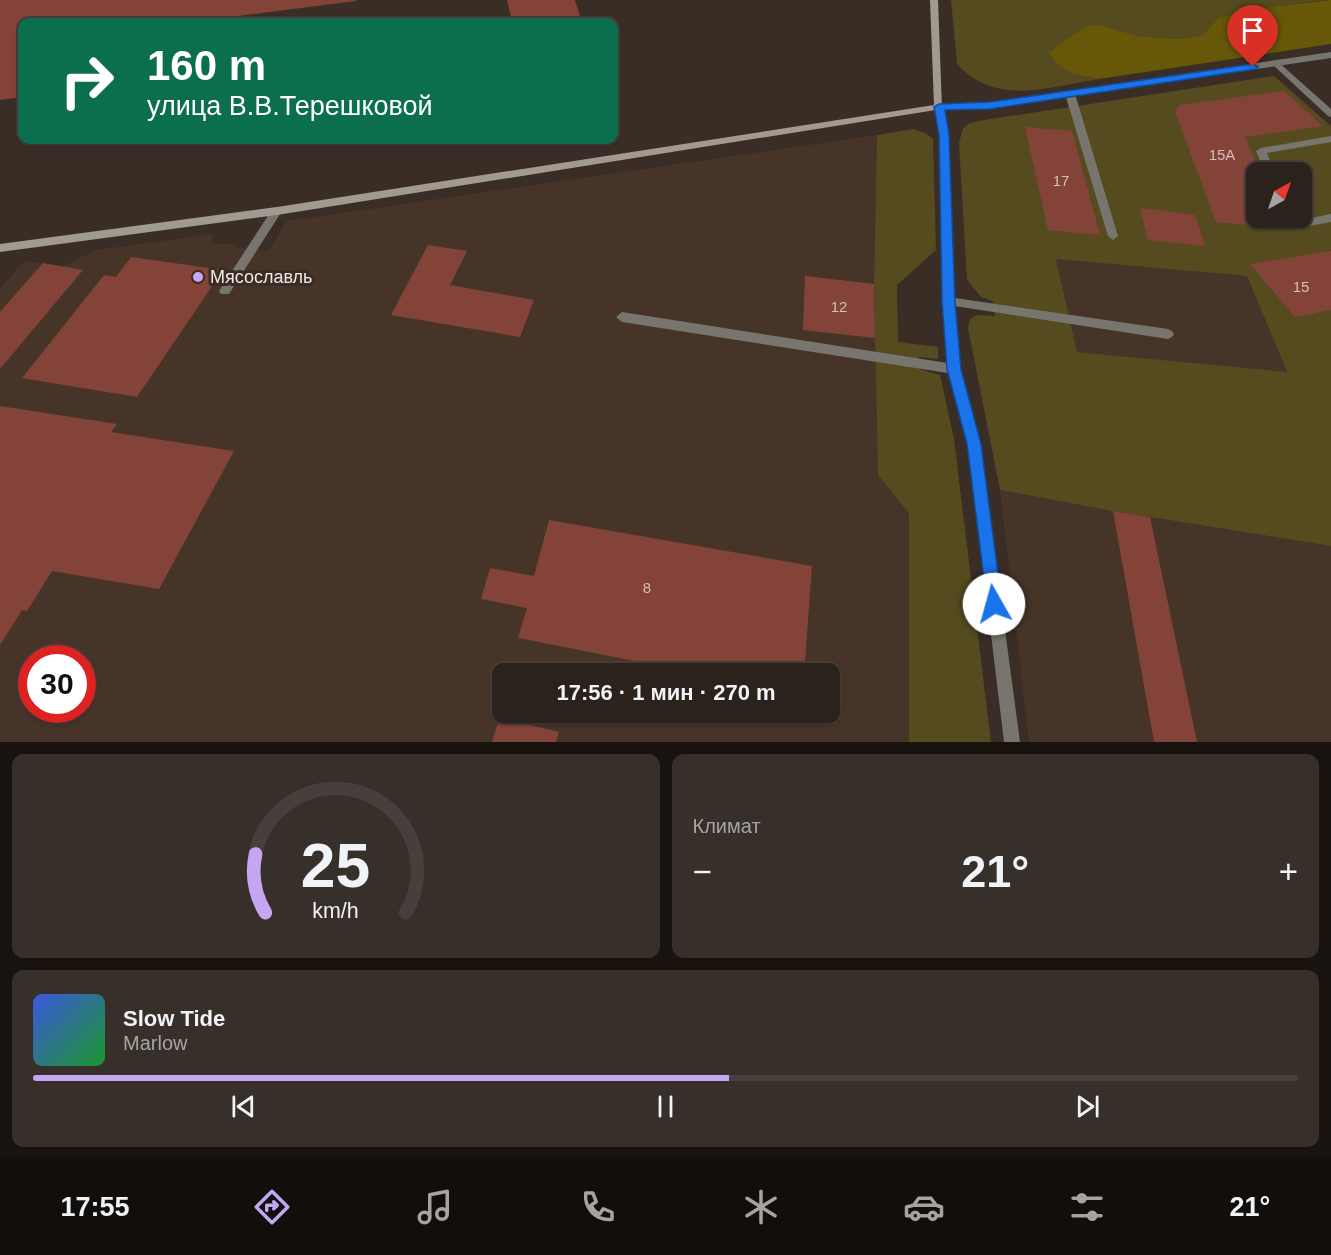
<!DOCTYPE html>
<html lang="ru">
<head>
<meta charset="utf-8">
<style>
	body { margin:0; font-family:Helvetica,sans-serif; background:#372f29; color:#f1f3f6; height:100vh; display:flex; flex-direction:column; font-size:22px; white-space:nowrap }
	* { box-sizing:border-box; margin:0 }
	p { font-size:20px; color:#a6a4a3 }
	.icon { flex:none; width:33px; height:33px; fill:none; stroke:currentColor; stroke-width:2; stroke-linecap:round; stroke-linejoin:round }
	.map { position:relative; height:742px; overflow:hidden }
	.sheet { display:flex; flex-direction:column; gap:12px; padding:12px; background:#18130f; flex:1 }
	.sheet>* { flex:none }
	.banner { position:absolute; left:18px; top:18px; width:600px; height:126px; border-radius:12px; box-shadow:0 2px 4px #0004,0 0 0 2px #473f3b; background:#0b6e4f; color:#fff; overflow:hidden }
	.needle { width:39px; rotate:40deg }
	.controls { position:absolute; left:1246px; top:162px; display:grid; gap:12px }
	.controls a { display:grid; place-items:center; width:66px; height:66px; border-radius:12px; background:#2b221c; box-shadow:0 2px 4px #0004,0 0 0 2px #473f3b; font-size:30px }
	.speed { position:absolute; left:18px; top:645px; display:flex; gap:12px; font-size:30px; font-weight:700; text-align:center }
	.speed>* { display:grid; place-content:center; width:78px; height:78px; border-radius:50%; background:#2b221c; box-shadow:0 2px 4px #0004,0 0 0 2px #473f3b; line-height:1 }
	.speed .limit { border:9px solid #d22; background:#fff; color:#111 }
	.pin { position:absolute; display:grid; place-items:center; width:51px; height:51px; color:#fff; margin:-62px -26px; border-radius:50% 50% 50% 0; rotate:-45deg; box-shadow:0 0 6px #0007 }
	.pin .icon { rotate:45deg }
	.me { position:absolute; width:66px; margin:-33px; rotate:353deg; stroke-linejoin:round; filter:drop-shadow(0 0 4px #0008) }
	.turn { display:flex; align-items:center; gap:21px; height:126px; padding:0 30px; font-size:27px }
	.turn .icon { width:78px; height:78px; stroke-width:2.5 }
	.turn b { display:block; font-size:42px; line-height:51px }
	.big { font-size:45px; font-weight:700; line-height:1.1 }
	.sheet .card { flex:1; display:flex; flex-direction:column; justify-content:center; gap:9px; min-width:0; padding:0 21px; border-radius:12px; background:#372f29 }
	.sheet .dial { align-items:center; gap:0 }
	.dial svg { height:156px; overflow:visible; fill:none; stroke:#473f3b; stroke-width:7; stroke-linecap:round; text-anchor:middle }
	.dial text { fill:#f1f3f6; stroke:none }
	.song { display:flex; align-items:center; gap:18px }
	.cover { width:72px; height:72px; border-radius:9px; background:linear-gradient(135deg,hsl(230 70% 55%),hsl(130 70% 35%)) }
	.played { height:6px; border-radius:3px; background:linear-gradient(90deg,#c5a7f1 55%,#473f3b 55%) }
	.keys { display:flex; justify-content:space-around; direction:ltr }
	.heat { display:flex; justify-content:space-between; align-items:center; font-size:33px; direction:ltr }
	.sheet .tiles { flex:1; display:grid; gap:12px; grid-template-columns:1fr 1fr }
	.card:last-child { grid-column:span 2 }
	.trip { position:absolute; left:492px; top:663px; width:348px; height:60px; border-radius:12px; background:#2b221c; box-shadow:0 2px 4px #0004,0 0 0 2px #473f3b; font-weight:700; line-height:60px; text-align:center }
	.tab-bar { display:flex; height:96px; justify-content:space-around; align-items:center; background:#110e0b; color:#a6a4a3 }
	.tab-bar .icon { width:42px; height:42px }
	.tab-bar .on { color:#c5a7f1 }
	.tab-bar b { font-size:27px; color:#f1f3f6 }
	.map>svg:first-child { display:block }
	.built { fill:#463429; fill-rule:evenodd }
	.green { fill:#554b1f; fill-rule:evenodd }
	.forest { fill:#665709 }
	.building { fill:#834338 }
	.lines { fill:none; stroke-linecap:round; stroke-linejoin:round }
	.service { fill:#78746e; fill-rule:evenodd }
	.minor { fill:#78746e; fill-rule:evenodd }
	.tertiary { fill:#78746e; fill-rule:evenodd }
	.secondary { fill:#a09a91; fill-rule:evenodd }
	.route { fill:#1a73e8; stroke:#114b97; stroke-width:1.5 }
	.poi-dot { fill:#c5a7f1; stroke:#392d26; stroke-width:2 }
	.labels { text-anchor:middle; stroke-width:6; stroke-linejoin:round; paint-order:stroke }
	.number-label { font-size:15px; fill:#d5bfb9 }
	.poi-label { font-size:18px; fill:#f0e8e4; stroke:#392d26; text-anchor:start }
</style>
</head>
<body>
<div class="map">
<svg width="1331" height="742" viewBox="0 0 1331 742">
	<rect width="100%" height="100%" fill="#392d26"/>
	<path class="built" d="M 877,135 L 874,284 L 878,474 L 909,513 L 909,742 L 0,742 L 0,288 L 25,261 L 62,267 L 96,250 L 213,234 L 211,244 L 234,244 L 234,247 L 268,251 L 287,221 ZM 32,658 L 82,658 L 82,710 L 32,710 ZM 502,674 L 830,674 L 830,712 L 502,712 Z
		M 1056,259 L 1247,276 L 1287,373 L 1077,352 Z
		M 1000,490 L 1113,511 L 1331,546 L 1331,742 L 1029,742 Z"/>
	<path class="green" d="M 951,0 L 1327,0 L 1253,9 L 1218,18 L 1203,35 L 1180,39 L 1136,36 L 1104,26 L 1078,75 L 1099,79 C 1047,87 997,107 957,64 Z
		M 1274,76 L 1331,126 L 1331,546 L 1113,511 L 1000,490 L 968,328 L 970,319 L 977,315 L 995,316 L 993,301 L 981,297 L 967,280 L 959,143 L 963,128 L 970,123 L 984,120 ZM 1257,172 L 1302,172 L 1302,218 L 1257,218 ZM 1056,259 L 1247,276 L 1287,372 L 1077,352 Z
		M 913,129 L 925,133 L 933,139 L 936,250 L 897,285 L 898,342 L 938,347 L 938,359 L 918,357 L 919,369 L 940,375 L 954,439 L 991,742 L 909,742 L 909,513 L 878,475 L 874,284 L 877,135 Z"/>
	<path class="forest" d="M 1331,0 L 1331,44 L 1099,79 C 1076,75 1062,73 1049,53 L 1067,39 L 1088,26 L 1104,26 L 1137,36 L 1180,39 L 1203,35 L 1218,18 L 1253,9 Z"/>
	<path class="building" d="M 0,0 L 356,0 L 356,1 L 190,22 L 22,22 L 22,97 L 0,100 Z
		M 507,0 L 575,0 L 582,22 L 512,22 Z
		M 1284,91 L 1323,126 L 1245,137 L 1260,172 L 1257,172 L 1257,218 L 1279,218 L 1283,228 L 1216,222 L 1175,111 L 1180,105 Z
		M 1025,127 L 1072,131 L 1100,235 L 1048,230 Z
		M 1140,208 L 1195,215 L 1205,246 L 1148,240 Z
		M 428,245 L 467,251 L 450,285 L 534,300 L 520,337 L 391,315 Z
		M 1331,251 L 1331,310 L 1295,317 L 1250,264 Z
		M 131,257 L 223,270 L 137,397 L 22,378 L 104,275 L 116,277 Z
		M 43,263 L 83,270 L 0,369 L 0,312 Z
		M 805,276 L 874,284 L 875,338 L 803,330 Z
		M 0,406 L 117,424 L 111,432 L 234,451 L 159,589 L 52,571 L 27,611 L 22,610 L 0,645 Z
		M 1113,511 L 1150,517 L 1197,742 L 1154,742 Z
		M 549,520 L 812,566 L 804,674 L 701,674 L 518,638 L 527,608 L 481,599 L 490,568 L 534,576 Z
		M 499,718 L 559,732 L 556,742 L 492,742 Z"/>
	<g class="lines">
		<path class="service" d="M 1276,60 L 1331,109 L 1331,117 L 1328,116 L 1273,65 L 1273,61 Z
			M 1070,91 L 1075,94 L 1118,236 L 1113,240 L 1108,236 L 1065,94 Z
			M 1331,136 L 1331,142 L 1267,153 L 1275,172 L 1265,172 L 1256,151 L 1261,148 Z
			M 277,207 L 282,211 L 229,294 L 221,294 L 219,291 L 221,288 L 273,208 Z
			M 1331,214 L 1331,222 L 1293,229 L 1289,228 L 1285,218 L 1295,218 L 1296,221 Z
			M 948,297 L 1168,329 L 1172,331 L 1174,334 L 1172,337 L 1168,339 L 948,305 L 942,301 Z
			M 622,312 L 954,364 L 958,365 L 960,369 L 958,373 L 954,374 L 622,322 L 616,317 Z"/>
		<path class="minor" d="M 939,104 L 944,107 L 949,135 L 954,301 L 960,369 L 980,444 L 1020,742 L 1004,742 L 968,444 L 948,369 L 942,301 L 939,135 L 934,107 Z"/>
		<path class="tertiary" d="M 1331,52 L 1331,58 L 990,108 L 939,110 L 934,107 L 939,104 L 990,102 Z"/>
		<path class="secondary" d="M 930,0 L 938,0 L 942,109 L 277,215 L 0,252 L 0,244 L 277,207 L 934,105 Z"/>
	</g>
	<path class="route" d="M 1253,64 L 1258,67 L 1256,69 L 990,109 L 945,110 L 949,135 L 955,302 L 961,369 L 981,444 L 1002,604 L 1000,610 L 994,613 L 988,610 L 967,444 L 947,369 L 942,302 L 939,135 L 934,107 L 939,104 L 990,102 Z"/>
	<circle class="poi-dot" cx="198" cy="277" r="6"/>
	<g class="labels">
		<g class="number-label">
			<text x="1222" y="160">15А</text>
			<text x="1061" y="186">17</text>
			<text x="1301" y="292">15</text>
			<text x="839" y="312">12</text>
			<text x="647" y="593">8</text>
		</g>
		<g class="poi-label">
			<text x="210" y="283">Мясославль</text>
		</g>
	</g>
</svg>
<div class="controls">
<a><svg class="needle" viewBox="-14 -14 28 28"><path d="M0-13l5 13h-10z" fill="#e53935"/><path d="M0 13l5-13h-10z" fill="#a6a4a3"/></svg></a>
</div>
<div class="speed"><div class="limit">30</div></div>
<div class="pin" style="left:1253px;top:67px;background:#d93025"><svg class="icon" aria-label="arrive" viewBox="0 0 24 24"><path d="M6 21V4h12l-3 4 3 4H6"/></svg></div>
<svg class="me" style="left:994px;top:604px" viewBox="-20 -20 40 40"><circle r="19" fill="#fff"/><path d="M0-13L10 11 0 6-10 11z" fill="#1a73e8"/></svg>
<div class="trip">17:56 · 1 мин · 270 m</div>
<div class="banner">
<div class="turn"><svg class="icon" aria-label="right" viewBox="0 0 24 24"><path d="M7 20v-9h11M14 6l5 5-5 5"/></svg><div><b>160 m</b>улица В.В.Терешковой</div></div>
</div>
</div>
<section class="sheet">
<div class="tiles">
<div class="card dial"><svg viewBox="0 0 100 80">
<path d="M14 69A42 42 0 1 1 86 69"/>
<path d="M14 69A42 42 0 0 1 9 39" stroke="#c5a7f1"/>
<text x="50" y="56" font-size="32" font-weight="700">25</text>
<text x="50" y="72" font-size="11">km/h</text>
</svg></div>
<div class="card"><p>Климат</p>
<div class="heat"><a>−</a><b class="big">21°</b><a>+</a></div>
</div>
<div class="card">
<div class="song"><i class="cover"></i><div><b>Slow Tide</b><p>Marlow</p></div></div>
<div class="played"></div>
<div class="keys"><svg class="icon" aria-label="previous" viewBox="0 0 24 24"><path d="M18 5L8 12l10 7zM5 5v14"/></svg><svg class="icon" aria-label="pause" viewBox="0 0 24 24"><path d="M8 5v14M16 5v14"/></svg><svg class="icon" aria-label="next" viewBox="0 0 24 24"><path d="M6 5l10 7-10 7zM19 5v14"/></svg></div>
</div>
</div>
</section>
<nav class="tab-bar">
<b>17:55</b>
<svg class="icon on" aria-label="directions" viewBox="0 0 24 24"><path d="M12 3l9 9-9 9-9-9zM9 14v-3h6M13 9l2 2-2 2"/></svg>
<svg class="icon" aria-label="music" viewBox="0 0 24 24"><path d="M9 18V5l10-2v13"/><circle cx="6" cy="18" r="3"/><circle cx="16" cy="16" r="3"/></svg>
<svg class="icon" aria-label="phone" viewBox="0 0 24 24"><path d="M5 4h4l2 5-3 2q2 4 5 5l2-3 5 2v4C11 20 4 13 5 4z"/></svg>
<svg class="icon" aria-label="climate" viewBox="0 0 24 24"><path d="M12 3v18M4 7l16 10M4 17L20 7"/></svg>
<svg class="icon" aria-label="car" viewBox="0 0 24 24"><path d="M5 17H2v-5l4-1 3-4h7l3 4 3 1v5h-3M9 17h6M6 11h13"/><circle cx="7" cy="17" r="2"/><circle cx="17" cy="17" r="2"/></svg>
<svg class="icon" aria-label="filters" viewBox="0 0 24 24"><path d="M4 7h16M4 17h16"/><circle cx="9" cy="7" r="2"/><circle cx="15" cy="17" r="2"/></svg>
<b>21°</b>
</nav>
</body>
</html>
